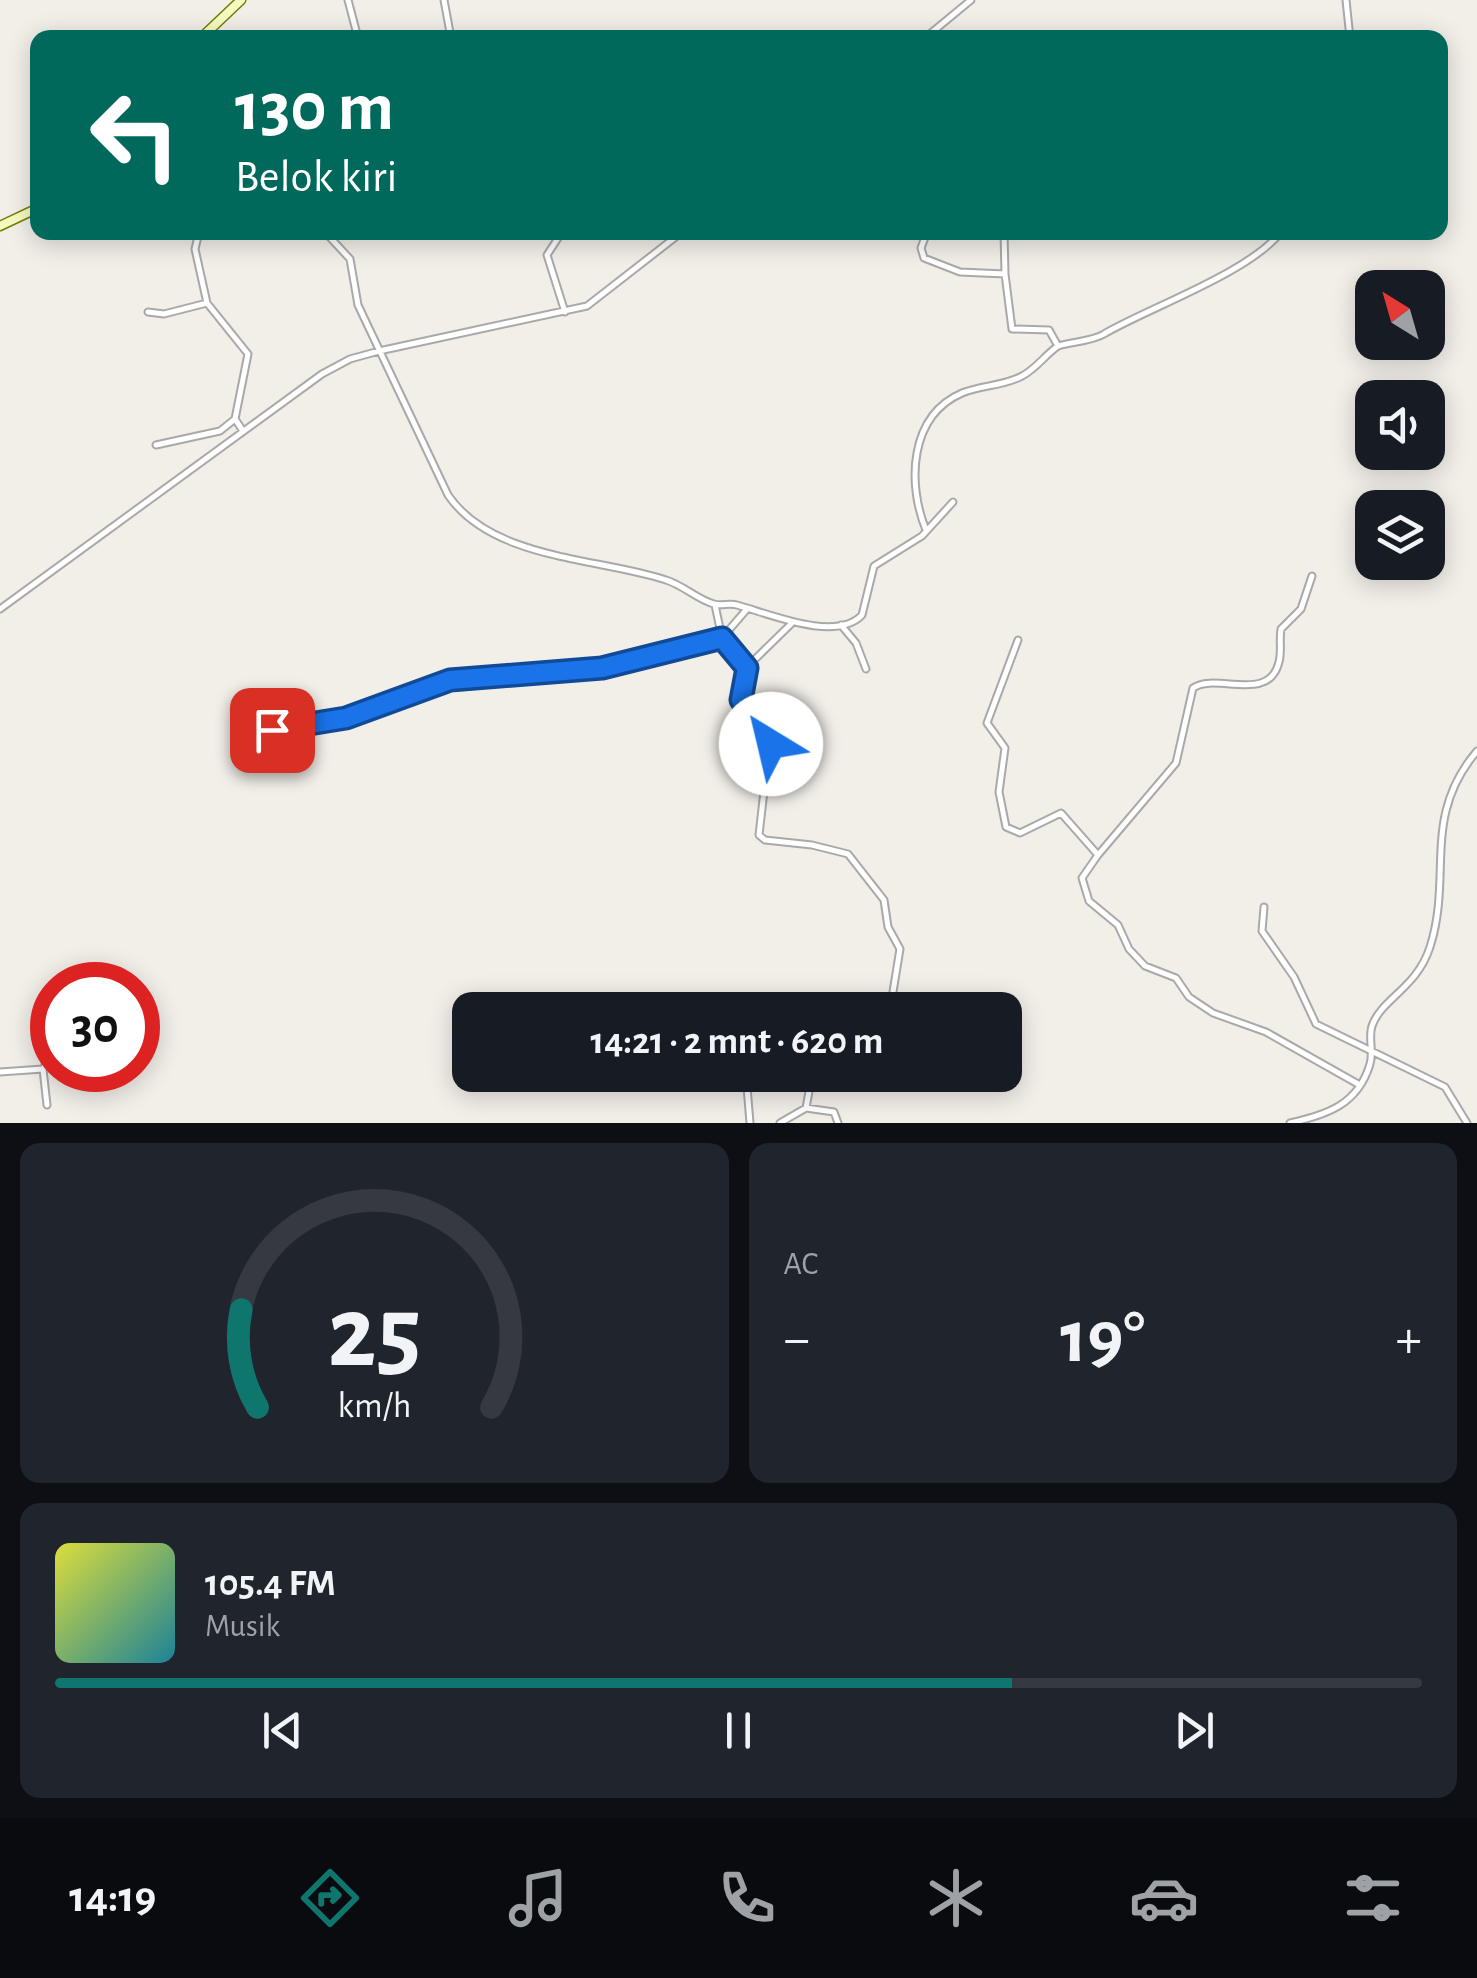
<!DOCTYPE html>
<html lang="id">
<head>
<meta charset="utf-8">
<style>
	body { margin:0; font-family:"Alegreya Sans",sans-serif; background:#20242c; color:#f1f3f6; height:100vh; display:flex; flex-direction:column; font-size:38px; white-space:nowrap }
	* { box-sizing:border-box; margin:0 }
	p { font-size:32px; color:#9ea1a6 }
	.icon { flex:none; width:55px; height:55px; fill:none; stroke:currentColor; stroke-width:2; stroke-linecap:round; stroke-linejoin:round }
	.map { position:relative; height:1123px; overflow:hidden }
	.panel { display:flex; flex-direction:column; gap:20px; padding:20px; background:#0d0f14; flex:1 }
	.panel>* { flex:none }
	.banner { position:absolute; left:30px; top:30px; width:1418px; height:210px; border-radius:20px; box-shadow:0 5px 25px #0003; background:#00695c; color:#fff; overflow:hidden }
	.needle { width:65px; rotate:323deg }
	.tools { position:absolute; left:1355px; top:270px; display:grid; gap:20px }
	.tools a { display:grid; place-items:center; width:90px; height:90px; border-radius:20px; background:#171b24; box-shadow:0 5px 25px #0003; font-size:50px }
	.speed { position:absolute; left:30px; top:962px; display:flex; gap:20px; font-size:50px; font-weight:700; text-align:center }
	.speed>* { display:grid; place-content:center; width:130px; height:130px; border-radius:50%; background:#171b24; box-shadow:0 5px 25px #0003; line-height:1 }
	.speed .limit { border:15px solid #d22; background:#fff; color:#111 }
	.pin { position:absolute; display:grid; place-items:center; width:85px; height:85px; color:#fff; margin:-42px; border-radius:20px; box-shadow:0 5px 15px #0006 }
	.me { position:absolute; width:110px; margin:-55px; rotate:324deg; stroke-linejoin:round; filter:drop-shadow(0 0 8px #0008) }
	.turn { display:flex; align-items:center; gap:35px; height:210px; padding:0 40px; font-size:45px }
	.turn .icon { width:130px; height:130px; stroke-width:2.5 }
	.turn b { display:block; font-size:70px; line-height:85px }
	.big { font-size:75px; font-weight:700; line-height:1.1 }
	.panel .tile { flex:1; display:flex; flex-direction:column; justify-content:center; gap:15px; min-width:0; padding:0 35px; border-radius:20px; background:#20242c }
	.panel .dial { align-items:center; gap:0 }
	.dial svg { height:260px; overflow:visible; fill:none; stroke:#363941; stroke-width:7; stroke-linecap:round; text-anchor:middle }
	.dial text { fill:#f1f3f6; stroke:none }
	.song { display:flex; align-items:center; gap:30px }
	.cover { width:120px; height:120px; border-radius:15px; background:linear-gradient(135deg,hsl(60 70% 55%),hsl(190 70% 35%)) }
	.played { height:10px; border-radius:5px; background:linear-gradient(90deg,#0f766e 70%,#363941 70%) }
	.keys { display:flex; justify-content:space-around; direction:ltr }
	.heat { display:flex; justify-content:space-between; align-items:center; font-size:55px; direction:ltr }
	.panel .tiles { flex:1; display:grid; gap:20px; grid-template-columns:1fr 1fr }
	.tile:last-child { grid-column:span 2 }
	.trip { position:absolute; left:452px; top:992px; width:570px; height:100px; border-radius:20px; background:#171b24; box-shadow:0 5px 25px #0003; font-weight:700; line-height:100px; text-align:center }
	.dock { display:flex; height:160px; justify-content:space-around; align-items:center; background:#090b0e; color:#9ea1a6 }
	.dock .icon { width:70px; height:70px }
	.dock .current { color:#0f766e }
	.dock b { font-size:45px; color:#f1f3f6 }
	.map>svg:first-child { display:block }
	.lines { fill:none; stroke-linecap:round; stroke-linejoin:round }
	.street-casing { stroke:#a9a9a9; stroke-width:9 }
	.secondary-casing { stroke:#707d05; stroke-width:11 }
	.street { stroke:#fff; stroke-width:5 }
	.secondary { stroke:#f7fabf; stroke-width:8 }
	.route-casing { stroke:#114b97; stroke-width:25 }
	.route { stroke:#1a73e8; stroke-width:18 }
</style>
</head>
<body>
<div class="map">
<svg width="1477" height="1123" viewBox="0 0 1477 1123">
	<rect width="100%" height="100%" fill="#f2efe9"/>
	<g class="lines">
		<defs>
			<path id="street" d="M 348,0 L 358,38
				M 444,0 L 451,38
				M 1346,0 L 1350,38
				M 925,38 L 971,0
				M 199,232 L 195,249 L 207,303 L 248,354 L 235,419 L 243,431
				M 325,232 L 350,259 L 358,305 L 448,495 C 492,560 600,558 666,580 C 683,585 698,600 714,604 C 721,606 730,603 737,605 C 767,613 836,643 862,615 L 874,566 L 922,536 L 953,502
				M 562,232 L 547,255 L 565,312
				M 927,232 L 921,248 L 924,258 L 960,272 L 1005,274 L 1012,329 L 1049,330 L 1058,346 C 1071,342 1093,341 1104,334 C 1148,308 1249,273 1281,232
				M 1004,232 L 1005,274
				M 148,312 L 164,314 L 207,303
				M 156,445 L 220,431 L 235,419
				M 926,530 C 907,484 909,416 962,393 C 981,385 1004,386 1022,376 C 1036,369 1045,355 1058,346
				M 715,605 L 722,638 L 747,667 C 733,713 752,705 770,738 L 759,835 L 765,840 L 812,845 L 848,854 L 884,900 L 888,927 L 900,949 L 890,1010
				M 0,609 L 322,374 L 350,359 L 379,351 L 587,306 L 682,232
				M 841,625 L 856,643 L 866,669
				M 1018,640 L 987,723 L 1005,748 L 999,792 L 1006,827 L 1020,833 L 1061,813 L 1098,855 L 1082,878 L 1089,901 L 1118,925 L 1129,949 L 1145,966 L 1176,978 L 1189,997 L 1213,1013 L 1266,1032 L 1358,1084
				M 747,667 L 791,624
				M 272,730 L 346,717 L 451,680 L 592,670 L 722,638 L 747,609
				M 1098,855 L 1176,763 L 1193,688 C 1216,672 1269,704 1279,662 C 1282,651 1279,640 1281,629 L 1301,609 L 1312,576
				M 1264,907 L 1262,931 L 1294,977 L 1316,1024 L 1445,1087 L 1467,1123
				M 0,1072 L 43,1069
				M 746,1075 L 750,1123
				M 47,1105 L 43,1069 L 48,1059
				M 806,1108 L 812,1075
				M 780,1123 L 806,1108 L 834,1112 L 838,1123
				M 1290,1123 C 1326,1115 1358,1105 1370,1064 C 1374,1051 1368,1038 1372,1026 C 1381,999 1417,988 1430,947 C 1453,875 1421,817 1477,751"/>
			<path id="secondary" d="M 201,38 L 241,0
				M 0,226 L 38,208"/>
		</defs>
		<use href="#street" class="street-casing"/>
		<use href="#secondary" class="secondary-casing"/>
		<use href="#street" class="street"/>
		<use href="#secondary" class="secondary"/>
	</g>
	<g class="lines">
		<defs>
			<path id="route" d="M 272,730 L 346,718 L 450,680 L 602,668 L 722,638 L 747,668 L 741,700 L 767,730 L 771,744"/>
		</defs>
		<use href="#route" class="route-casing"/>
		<use href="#route" class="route"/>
	</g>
</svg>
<div class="tools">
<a><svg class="needle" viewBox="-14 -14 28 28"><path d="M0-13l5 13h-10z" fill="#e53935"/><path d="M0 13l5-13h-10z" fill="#9ea1a6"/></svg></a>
<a><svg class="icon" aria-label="sound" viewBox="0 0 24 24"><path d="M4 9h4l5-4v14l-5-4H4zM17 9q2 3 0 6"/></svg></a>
<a><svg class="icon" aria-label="layers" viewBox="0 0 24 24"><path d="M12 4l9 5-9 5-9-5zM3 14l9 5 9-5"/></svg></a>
</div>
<div class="speed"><div class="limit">30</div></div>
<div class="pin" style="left:272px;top:730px;background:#d93025"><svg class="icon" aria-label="arrive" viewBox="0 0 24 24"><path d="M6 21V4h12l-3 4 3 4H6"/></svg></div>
<svg class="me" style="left:771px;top:744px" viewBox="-20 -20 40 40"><circle r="19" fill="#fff"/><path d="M0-13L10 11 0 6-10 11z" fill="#1a73e8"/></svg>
<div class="trip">14:21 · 2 mnt · 620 m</div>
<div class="banner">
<div class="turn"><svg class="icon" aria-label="left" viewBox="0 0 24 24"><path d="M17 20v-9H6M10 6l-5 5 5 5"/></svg><div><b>130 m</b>Belok kiri</div></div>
</div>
</div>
<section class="panel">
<div class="tiles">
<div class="tile dial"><svg viewBox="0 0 100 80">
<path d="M14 69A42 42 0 1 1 86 69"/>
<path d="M14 69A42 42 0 0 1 9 39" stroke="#0f766e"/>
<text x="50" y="56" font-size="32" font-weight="700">25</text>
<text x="50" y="72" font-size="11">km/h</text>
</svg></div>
<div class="tile"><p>AC</p>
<div class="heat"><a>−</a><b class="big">19°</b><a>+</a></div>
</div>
<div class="tile">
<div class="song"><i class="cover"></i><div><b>105.4 FM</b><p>Musik</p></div></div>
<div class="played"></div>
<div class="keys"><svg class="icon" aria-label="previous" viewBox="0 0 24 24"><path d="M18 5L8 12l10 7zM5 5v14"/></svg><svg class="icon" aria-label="pause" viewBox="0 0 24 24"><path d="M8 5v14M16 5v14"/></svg><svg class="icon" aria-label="next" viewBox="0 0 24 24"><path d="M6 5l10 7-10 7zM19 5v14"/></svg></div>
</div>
</div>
</section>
<nav class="dock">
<b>14:19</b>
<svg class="icon current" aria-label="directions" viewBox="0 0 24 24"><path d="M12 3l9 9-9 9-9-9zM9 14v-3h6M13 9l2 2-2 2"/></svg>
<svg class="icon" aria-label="music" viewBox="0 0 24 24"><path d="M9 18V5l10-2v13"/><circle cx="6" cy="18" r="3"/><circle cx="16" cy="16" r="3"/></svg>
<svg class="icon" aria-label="phone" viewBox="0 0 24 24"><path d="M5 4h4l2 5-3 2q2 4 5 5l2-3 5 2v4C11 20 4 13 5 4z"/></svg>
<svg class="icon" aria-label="climate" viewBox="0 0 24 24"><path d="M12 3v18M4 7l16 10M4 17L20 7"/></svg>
<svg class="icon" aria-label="car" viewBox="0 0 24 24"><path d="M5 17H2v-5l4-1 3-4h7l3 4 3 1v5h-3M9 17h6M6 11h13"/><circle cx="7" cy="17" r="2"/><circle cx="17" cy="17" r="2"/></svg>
<svg class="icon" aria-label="filters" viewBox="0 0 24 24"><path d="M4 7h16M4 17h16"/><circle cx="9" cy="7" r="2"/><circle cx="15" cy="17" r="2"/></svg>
</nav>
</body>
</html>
